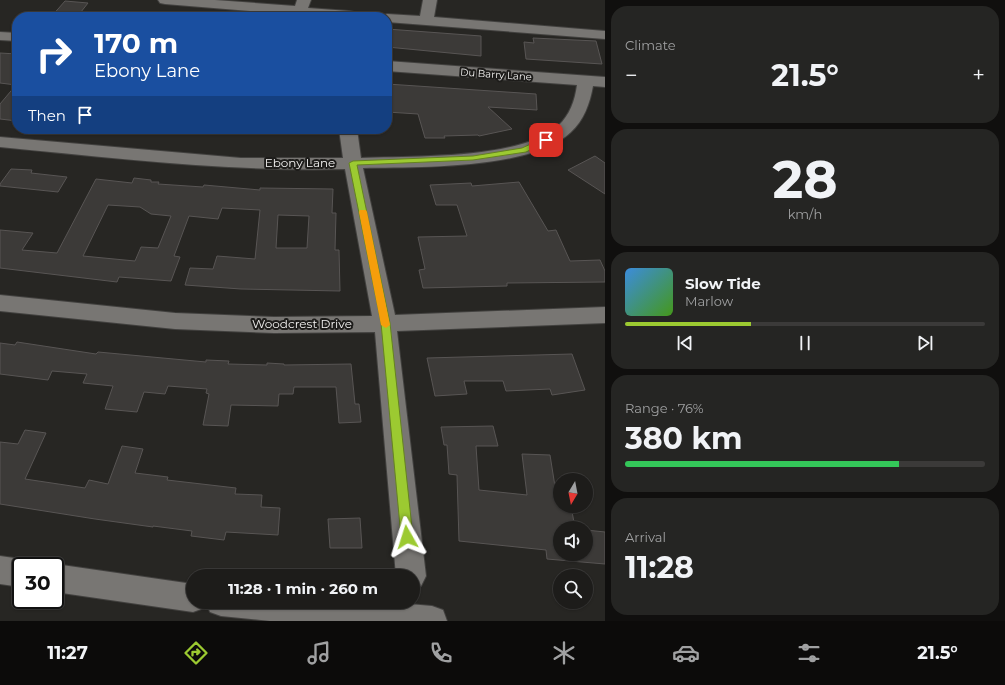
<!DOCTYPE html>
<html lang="en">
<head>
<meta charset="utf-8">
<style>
	body { margin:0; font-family:Montserrat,sans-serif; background:#252523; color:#f1f3f6; height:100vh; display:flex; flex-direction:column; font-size:15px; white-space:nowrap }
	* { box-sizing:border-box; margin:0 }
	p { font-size:13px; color:#a0a1a2 }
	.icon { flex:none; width:22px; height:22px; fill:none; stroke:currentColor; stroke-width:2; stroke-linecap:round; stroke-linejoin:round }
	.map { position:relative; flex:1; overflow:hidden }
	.panel { display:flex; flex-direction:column; gap:6px; padding:6px; background:#100f0e; width:400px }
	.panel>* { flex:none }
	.top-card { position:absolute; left:12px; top:12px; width:380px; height:122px; border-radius:16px; box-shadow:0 1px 3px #0004,0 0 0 1px #3b3a39; background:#1a4fa0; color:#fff; overflow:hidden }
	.needle { width:26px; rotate:190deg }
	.tools { position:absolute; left:553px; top:473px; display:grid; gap:8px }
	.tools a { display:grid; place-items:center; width:40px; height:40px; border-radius:50%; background:#1d1c1a; box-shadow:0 1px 3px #0004,0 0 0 1px #3b3a39; font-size:20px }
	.speed { position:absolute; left:12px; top:557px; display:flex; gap:8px; font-size:20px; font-weight:700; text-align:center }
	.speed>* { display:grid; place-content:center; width:52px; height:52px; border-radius:50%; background:#1d1c1a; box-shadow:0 1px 3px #0004,0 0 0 1px #3b3a39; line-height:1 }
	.speed .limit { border:2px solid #111; border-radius:6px; background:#fff; color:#111 }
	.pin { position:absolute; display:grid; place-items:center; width:34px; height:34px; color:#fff; margin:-17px; border-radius:8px; box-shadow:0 2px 6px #0006 }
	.me { position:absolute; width:44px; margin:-22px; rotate:354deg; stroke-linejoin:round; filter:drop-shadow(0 0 3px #0008) }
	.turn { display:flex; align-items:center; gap:14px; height:84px; padding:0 16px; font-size:18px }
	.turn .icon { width:52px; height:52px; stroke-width:2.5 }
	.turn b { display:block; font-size:28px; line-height:34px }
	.then { display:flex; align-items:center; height:38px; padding:0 16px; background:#0003; gap:8px; font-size:15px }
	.big { font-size:30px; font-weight:700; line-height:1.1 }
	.panel .widget { flex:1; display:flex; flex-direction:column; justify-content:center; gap:6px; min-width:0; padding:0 14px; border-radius:16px; background:#252523 }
	.panel .dial { align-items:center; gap:0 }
	.dial b { font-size:52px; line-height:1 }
	.song { display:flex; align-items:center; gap:12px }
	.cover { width:48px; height:48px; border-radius:6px; background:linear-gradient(135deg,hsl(210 70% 55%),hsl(100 70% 35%)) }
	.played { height:4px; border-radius:2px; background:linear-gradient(90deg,#9cca31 35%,#3b3a39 35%) }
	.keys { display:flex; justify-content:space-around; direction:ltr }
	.heat { display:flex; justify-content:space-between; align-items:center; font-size:22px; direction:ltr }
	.charge { height:6px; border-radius:3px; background:linear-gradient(90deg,#34c759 76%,#3b3a39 0) }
	.trip { position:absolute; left:186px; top:569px; width:234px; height:40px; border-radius:20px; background:#1d1c1a; box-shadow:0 1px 3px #0004,0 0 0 1px #3b3a39; font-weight:700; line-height:40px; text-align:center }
	.dock { display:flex; height:64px; justify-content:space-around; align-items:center; background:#0c0b0a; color:#a0a1a2 }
	.dock .icon { width:28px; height:28px }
	.dock .on { color:#9cca31 }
	.dock b { font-size:18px; color:#f1f3f6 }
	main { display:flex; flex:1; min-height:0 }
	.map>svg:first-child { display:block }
	.building { fill:#3c3a38; stroke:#585554; fill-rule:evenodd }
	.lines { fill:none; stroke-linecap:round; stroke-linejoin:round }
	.minor-casing { stroke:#42413f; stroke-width:2 }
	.minor { fill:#787673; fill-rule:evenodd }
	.route { fill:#9cca31; stroke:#658320 }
	.slow { fill:#f59e0b }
	.labels { text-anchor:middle; stroke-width:4; stroke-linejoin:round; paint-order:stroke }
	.far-street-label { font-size:10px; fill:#f3f2f1; stroke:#1d1c1a }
	.street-label { font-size:12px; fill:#f3f2f1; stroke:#1d1c1a }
</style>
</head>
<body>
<main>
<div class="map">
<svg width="605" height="621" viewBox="0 0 605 621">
	<rect width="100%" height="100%" fill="#272623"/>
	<path class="building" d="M 65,1 L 88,3 L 77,17 L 51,17 Z
		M 387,29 L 481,36 L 481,56 L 387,47 Z
		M 533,38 L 596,41 L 602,64 L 526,59 L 524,42 L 534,43 Z
		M 0,53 L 17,54 L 17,121 L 0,119 L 0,104 L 16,85 L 0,83 Z
		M 387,84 L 536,94 L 537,110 L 488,107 L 512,129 L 479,136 L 478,135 L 444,136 L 445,138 L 425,138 L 418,114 L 387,112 Z
		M 595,156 L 605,163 L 605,194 L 568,170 Z
		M 11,169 L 32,170 L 31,173 L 67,177 L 58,192 L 0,186 L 0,184 Z
		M 134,178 L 151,180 L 151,182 L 159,182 L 158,184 L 203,187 L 204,185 L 260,190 L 260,188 L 333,189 L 332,213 L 336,213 L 335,250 L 339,250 L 340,291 L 241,289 L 185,285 L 190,268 L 213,269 L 217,256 L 255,259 L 260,210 L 222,208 L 218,219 L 189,216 L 174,256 L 180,257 L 171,281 L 119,277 L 117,282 L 0,268 L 0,230 L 33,233 L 22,250 L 57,253 L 96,179 L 132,183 ZM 108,205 L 140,207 L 151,214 L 171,216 L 158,248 L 141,247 L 135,261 L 83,256 ZM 278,215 L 309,216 L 307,248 L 276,248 Z
		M 519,182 L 548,231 L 556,230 L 570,261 L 600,260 L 605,271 L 605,282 L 507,283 L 507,286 L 423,288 L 419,270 L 425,269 L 418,237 L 467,236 L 457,205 L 436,205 L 430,185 L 471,183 L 472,186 Z
		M 17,342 L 96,354 L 98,352 L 206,362 L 206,360 L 229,361 L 228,364 L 267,365 L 267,363 L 284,364 L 284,365 L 351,364 L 355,404 L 359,404 L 361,422 L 339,423 L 336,387 L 294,387 L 293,394 L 279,394 L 278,406 L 231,405 L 228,426 L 203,425 L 209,394 L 206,393 L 207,389 L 168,386 L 165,394 L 144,392 L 137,412 L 105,409 L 113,386 L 83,383 L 87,374 L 52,371 L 48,380 L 0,374 L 0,343 L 15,345 Z
		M 572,354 L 585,390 L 552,395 L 550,389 L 506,391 L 503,381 L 464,381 L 467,394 L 435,396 L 427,358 Z
		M 493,426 L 498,446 L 476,446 L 479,490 L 527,495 L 522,454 L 550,455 L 557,499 L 560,499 L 560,506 L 571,506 L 575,528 L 560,528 L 560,554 L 586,554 L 586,530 L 605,532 L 605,564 L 547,559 L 546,550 L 459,541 L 457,475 L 449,474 L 447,445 L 444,445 L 441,427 Z
		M 25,430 L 46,433 L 25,479 L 85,488 L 89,480 L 108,484 L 122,446 L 143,449 L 135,473 L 168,477 L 167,480 L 236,488 L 235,494 L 262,495 L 261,507 L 280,508 L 278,535 L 226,532 L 224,540 L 191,536 L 192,531 L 153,526 L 153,527 L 95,519 L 0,504 L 0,442 L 18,444 Z
		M 360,518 L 362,548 L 330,548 L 328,519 Z"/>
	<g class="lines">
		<defs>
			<path id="minor" d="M 158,0 L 215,0 L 295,6 L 297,0 L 311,0 L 308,8 L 349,11 L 354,12 L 356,17 L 323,17 L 165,4 L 160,3 Z
				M 423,0 L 437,0 L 434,17 L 605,31 L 605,39 L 387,22 L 387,17 L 381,17 L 387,14 L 420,16 Z
				M 0,32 L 17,33 L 17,41 L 0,40 Z
				M 387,61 L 605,77 L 605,87 L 593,86 C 590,103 584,120 571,132 C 532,170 416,167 363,168 L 395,315 L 605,307 L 605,323 L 397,331 L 426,576 L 421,586 L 413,589 L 413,576 L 396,576 L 375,332 L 274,333 L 175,329 L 0,311 L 0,295 L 175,313 L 274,317 L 372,316 L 345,169 C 229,172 115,158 0,147 L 0,137 L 241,158 L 343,158 L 339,129 L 357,129 L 361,158 C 412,156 519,160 558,126 C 570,115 575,100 577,85 L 387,71 Z
				M 0,556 L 21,559 L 31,563 L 32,566 L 21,566 L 21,587 L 0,584 Z
				M 55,564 L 193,584 L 193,602 L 386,602 L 432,606 L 443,610 L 447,621 L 270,621 L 221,616 L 210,612 L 206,602 L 204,608 L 193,612 L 55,592 L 55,566 L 50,566 Z"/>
		</defs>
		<use href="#minor" class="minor-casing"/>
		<use href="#minor" class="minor"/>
	</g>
	<path class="route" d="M 546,137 L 549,138 L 549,141 L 526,152 L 473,160 L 357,165 L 390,323 L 413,537 L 411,541 L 407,543 L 403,541 L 401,537 L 381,323 L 349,163 L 353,161 L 473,156 L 522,148 Z"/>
	<path class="slow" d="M 360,210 L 366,210 L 367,212 L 390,325 L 386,328 L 381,325 L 359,212 Z"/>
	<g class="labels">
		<g class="far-street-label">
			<text transform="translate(496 74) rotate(4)" y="4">Du Barry Lane</text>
		</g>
		<g class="street-label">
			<text x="300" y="167">Ebony Lane</text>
			<text x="302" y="328">Woodcrest Drive</text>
		</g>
	</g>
</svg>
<div class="tools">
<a><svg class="needle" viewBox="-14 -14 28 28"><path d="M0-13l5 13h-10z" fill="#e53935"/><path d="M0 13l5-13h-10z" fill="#a0a1a2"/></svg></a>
<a><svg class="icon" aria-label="sound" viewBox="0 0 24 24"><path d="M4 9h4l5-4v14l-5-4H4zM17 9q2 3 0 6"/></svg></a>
<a><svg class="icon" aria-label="search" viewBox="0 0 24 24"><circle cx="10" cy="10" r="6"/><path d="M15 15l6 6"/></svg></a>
</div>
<div class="speed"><div class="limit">30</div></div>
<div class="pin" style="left:546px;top:140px;background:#d93025"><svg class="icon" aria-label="arrive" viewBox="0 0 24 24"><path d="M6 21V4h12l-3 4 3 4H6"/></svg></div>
<svg class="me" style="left:407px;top:537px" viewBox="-20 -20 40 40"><path d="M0-17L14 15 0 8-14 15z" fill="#9cca31" stroke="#fff" stroke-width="4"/></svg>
<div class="trip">11:28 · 1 min · 260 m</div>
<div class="top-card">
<div class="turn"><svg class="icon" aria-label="right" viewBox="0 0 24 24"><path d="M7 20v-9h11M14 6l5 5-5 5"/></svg><div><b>170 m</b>Ebony Lane</div></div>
<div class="then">Then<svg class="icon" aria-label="arrive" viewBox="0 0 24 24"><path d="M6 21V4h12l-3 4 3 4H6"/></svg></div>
</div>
</div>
<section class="panel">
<div class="widget"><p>Climate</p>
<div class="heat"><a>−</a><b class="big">21.5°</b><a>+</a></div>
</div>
<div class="widget dial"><b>28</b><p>km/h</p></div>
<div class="widget">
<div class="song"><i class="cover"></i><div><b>Slow Tide</b><p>Marlow</p></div></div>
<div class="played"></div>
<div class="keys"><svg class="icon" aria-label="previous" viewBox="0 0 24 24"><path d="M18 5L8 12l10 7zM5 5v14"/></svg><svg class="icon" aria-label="pause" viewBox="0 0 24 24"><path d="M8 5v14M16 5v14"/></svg><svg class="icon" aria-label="next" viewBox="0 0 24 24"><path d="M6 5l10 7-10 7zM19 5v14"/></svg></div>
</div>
<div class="widget"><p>Range · 76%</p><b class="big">380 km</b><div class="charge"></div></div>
<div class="widget"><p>Arrival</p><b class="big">11:28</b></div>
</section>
</main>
<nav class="dock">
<b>11:27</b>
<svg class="icon on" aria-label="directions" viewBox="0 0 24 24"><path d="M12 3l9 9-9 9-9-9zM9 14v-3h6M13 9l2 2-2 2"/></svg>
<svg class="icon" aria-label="music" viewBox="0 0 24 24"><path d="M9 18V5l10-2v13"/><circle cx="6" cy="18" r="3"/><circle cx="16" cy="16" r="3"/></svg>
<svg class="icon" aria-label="phone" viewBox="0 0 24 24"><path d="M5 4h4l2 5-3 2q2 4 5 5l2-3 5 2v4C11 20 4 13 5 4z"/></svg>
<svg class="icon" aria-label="climate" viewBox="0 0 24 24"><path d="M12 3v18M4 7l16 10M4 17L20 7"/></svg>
<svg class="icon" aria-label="car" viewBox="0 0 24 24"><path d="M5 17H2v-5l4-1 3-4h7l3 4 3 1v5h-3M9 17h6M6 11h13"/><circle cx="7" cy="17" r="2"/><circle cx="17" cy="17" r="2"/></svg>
<svg class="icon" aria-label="filters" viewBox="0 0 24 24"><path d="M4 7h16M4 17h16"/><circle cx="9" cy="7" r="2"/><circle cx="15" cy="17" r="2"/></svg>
<b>21.5°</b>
</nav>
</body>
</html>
